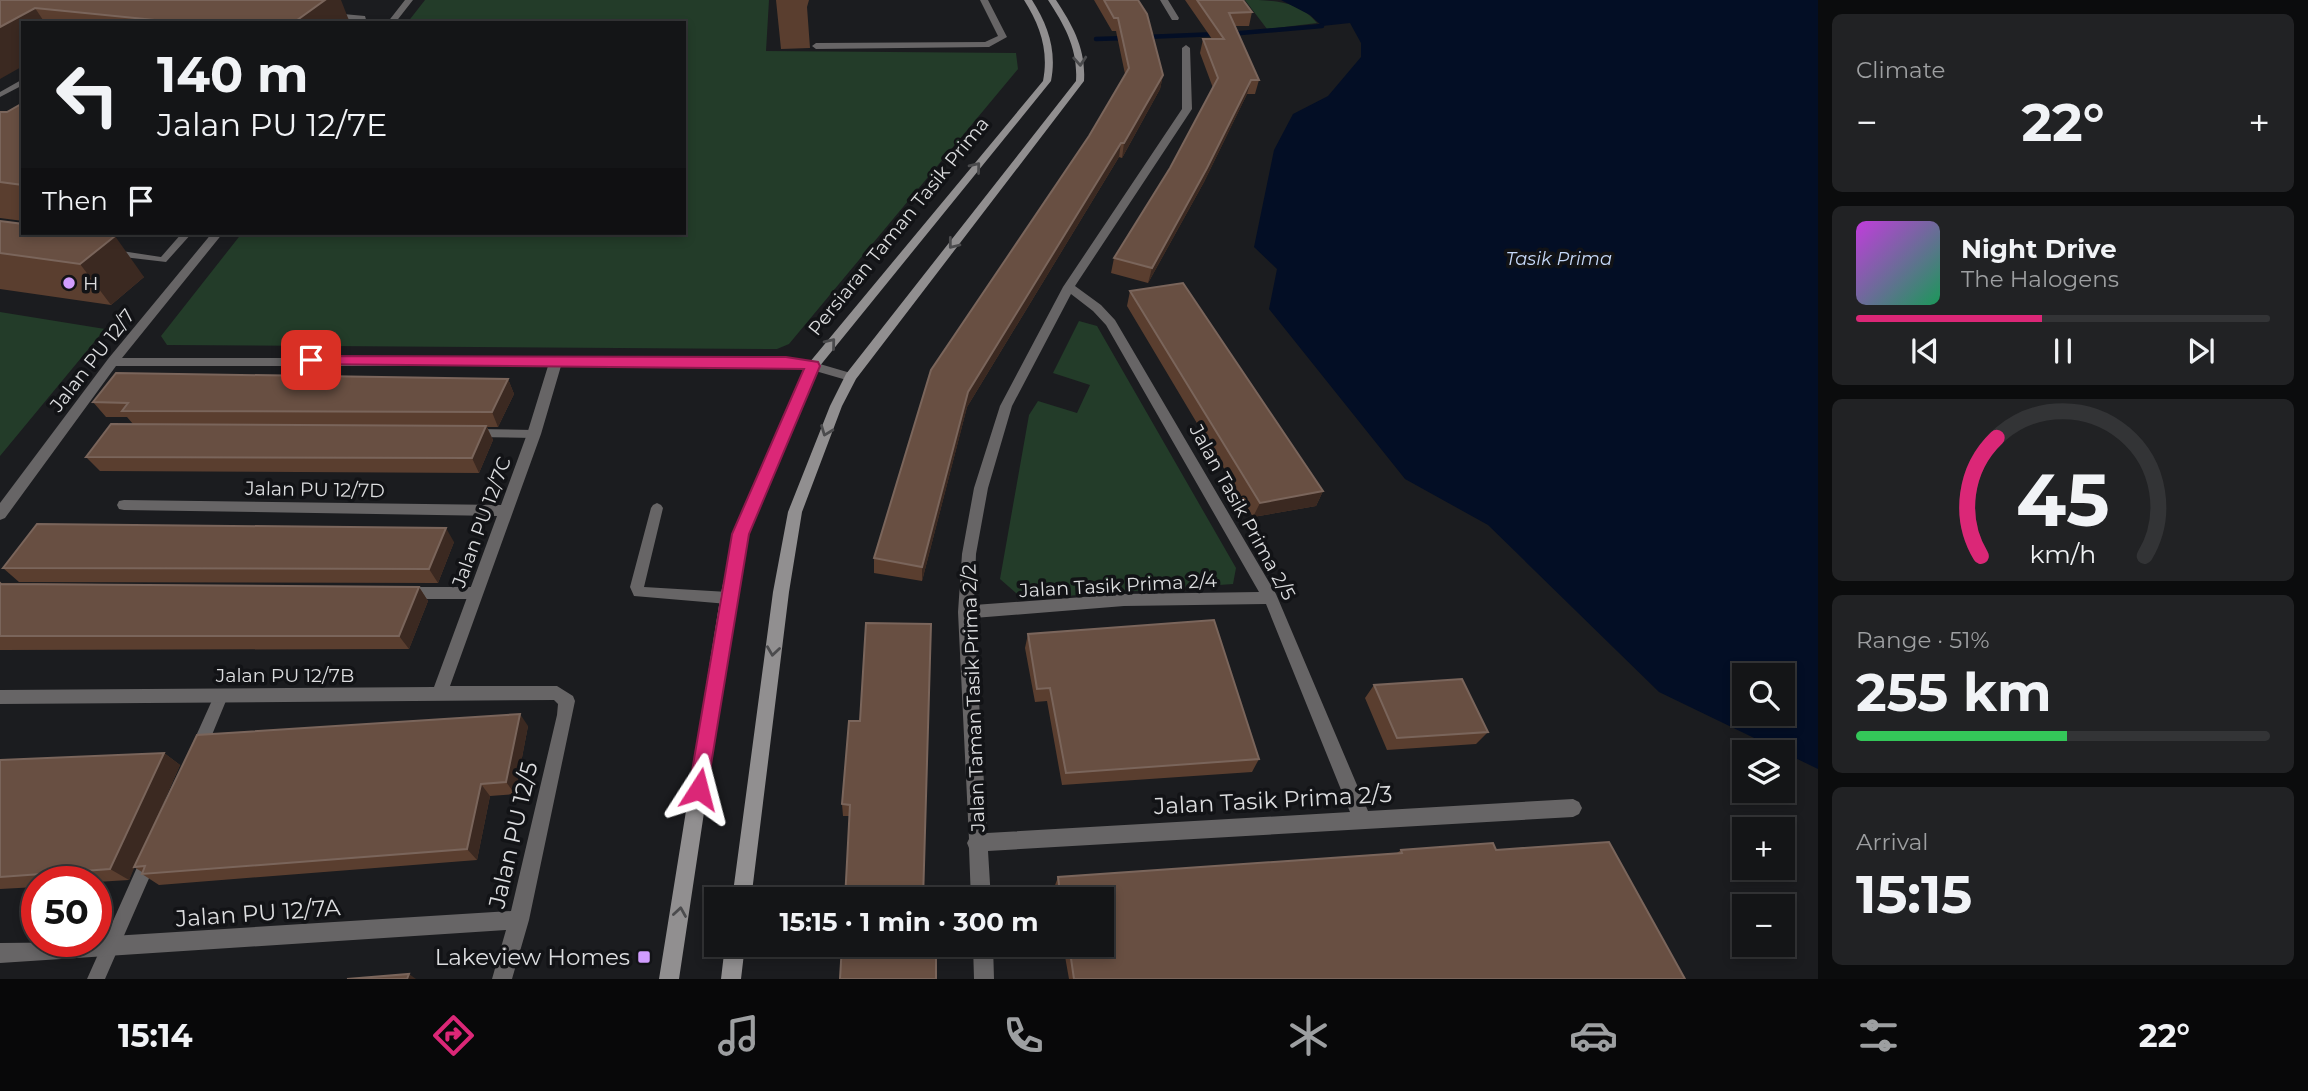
<!DOCTYPE html>
<html lang="en">
<head>
<meta charset="utf-8">
<style>
	body { margin:0; font-family:Montserrat,sans-serif; background:#212224; color:#f1f3f6; height:100vh; display:flex; flex-direction:column; font-size:26px; white-space:nowrap }
	* { box-sizing:border-box; margin:0 }
	p { font-size:23px; color:#9d9fa1 }
	.icon { flex:none; width:38px; height:38px; fill:none; stroke:currentColor; stroke-width:2; stroke-linecap:round; stroke-linejoin:round }
	.map { position:relative; flex:1; overflow:hidden }
	.details { display:flex; flex-direction:column; gap:14px; padding:14px; background:#0b0c0d; width:490px }
	.details>* { flex:none }
	.guide { position:absolute; left:21px; top:21px; width:665px; height:214px; border-radius:0px; box-shadow:0 4px 10px #0003,0 0 0 2px #333436; background:#141517; color:#f1f3f6; overflow:hidden }
	.controls { position:absolute; left:1732px; top:663px; display:grid; gap:14px }
	.controls a { display:grid; place-items:center; width:63px; height:63px; border-radius:0px; background:#141517; box-shadow:0 4px 10px #0003,0 0 0 2px #333436; font-size:35px }
	.speed { position:absolute; left:21px; top:866px; display:flex; gap:14px; font-size:35px; font-weight:700; text-align:center }
	.speed>* { display:grid; place-content:center; width:91px; height:91px; border-radius:50%; background:#141517; box-shadow:0 4px 10px #0003,0 0 0 2px #333436; line-height:1 }
	.speed .limit { border:10px solid #d22; background:#fff; color:#111 }
	.pin { position:absolute; display:grid; place-items:center; width:60px; height:60px; color:#fff; margin:-30px; border-radius:14px; box-shadow:0 4px 10px #0006 }
	.me { position:absolute; width:77px; margin:-38px; rotate:9deg; stroke-linejoin:round; filter:drop-shadow(0 0 5px #0008) }
	.turn { display:flex; align-items:center; gap:24px; height:147px; padding:0 21px; font-size:32px }
	.turn .icon { width:91px; height:91px; stroke-width:2.5 }
	.turn b { display:block; font-size:49px; line-height:60px }
	.then { display:flex; align-items:center; height:66px; padding:0 21px; background:#0003; gap:14px; font-size:26px }
	.big { font-size:52px; font-weight:700; line-height:1.1 }
	.details .card { flex:1; display:flex; flex-direction:column; justify-content:center; gap:10px; min-width:0; padding:0 24px; border-radius:10px; background:#212224 }
	.details .dial { align-items:center; gap:0 }
	.dial svg { height:182px; overflow:visible; fill:none; stroke:#333436; stroke-width:7; stroke-linecap:round; text-anchor:middle }
	.dial text { fill:#f1f3f6; stroke:none }
	.song { display:flex; align-items:center; gap:21px }
	.cover { width:84px; height:84px; border-radius:10px; background:linear-gradient(135deg,hsl(290 70% 55%),hsl(150 70% 35%)) }
	.played { height:7px; border-radius:4px; background:linear-gradient(90deg,#db2777 45%,#333436 45%) }
	.keys { display:flex; justify-content:space-around; direction:ltr }
	.heat { display:flex; justify-content:space-between; align-items:center; font-size:38px; direction:ltr }
	.charge { height:10px; border-radius:5px; background:linear-gradient(90deg,#34c759 51%,#333436 0) }
	.trip { position:absolute; left:704px; top:887px; width:410px; height:70px; border-radius:0px; background:#141517; box-shadow:0 4px 10px #0003,0 0 0 2px #333436; font-weight:700; line-height:70px; text-align:center }
	.tab-bar { display:flex; height:112px; justify-content:space-around; align-items:center; background:#080809; color:#9d9fa1 }
	.tab-bar .icon { width:49px; height:49px }
	.tab-bar .selected { color:#db2777 }
	.tab-bar b { font-size:32px; color:#f1f3f6 }
	main { display:flex; flex:1; min-height:0 }
	.map>svg:first-child { display:block }
	.green { fill:#233c29 }
	.water { fill:#030e25; fill-rule:evenodd }
	.lines { fill:none; stroke-linecap:round; stroke-linejoin:round }
	.stream { stroke:#030e25; stroke-width:4.5 }
	.service { fill:#676566; fill-rule:evenodd }
	.minor { fill:#676566; fill-rule:evenodd }
	.secondary { fill:#918f90; fill-rule:evenodd }
	.wall { fill:#5a3e2f }
	.shaded-wall { fill:#3b2921 }
	.building { fill:#684f42; stroke:#7a655b; stroke-width:2 }
	.oneway { stroke:#4b4b4d }
	.route { fill:#db2777; stroke:#8e194d; stroke-width:2 }
	.poi-dot { fill:#d19dfe; stroke:#121316; stroke-width:2.5 }
	.labels { text-anchor:middle; stroke-width:7; stroke-linejoin:round; paint-order:stroke }
	.far-water-label { font-size:18px; font-style:italic; fill:#c5d8f8; stroke:#121316 }
	.street-label { font-size:19px; fill:#dcdddf; stroke:#121316 }
	.poi-label { font-size:19px; fill:#dcdddf; stroke:#121316; text-anchor:start }
	.near-street-label { font-size:23px; fill:#dcdddf; stroke:#121316 }
	.near-poi-label { font-size:23px; fill:#dcdddf; stroke:#121316; text-anchor:end }
</style>
</head>
<body>
<main>
<div class="map">
<svg width="1818" height="979" viewBox="0 0 1818 979">
	<rect width="100%" height="100%" fill="#1b1c1f"/>
	<path class="green" d="M 425,0 L 769,0 L 766,51 L 1016,53 L 1018,69 L 789,344 L 777,349 L 167,345 L 161,336 L 242,233 L 684,233 L 684,23 L 407,23 Z
		M 1245,0 C 1272,0 1298,0 1317,23 L 1267,29 Z
		M 0,312 L 105,329 L 0,456 Z
		M 1079,321 L 1097,326 L 1236,568 L 1233,584 L 1023,599 L 1000,579 L 1029,415 L 1038,401 L 1077,413 L 1090,385 L 1053,373 Z"/>
	<path class="water" d="M 1281,0 L 1818,0 L 1818,769 L 1659,692 L 1488,525 L 1405,479 L 1269,309 L 1277,269 L 1254,247 L 1274,150 L 1293,114 L 1328,96 L 1361,57 L 1361,43 L 1350,23 L 1322,26 L 1310,15 ZM 1745,676 L 1783,676 L 1783,714 L 1745,714 Z"/>
	<g class="lines">
		<path class="stream" d="M 1229,34 L 1322,26
			M 1145,37 L 1218,34
			M 1096,39 L 1127,38"/>
		<path class="service" d="M 332,13 L 365,16 L 367,23 L 359,23 L 359,20 L 329,17 L 328,15 Z
			M 23,79 L 23,85 L 0,97 L 0,92 Z
			M 182,233 L 192,233 L 166,262 L 115,256 L 110,253 L 115,250 L 161,257 Z
			M 475,429 L 534,430 L 540,434 L 534,438 L 475,437 L 469,433 Z
			M 657,503 L 661,505 L 663,508 L 644,587 L 728,592 L 733,594 L 735,598 L 733,602 L 728,604 L 634,596 L 630,587 L 651,508 L 653,505 Z
			M 406,587 L 475,587 L 480,589 L 482,593 L 480,597 L 475,599 L 406,599 L 401,597 L 399,593 L 401,589 Z
			M 221,690 L 226,691 L 228,696 L 207,747 L 204,752 L 199,754 L 194,752 L 191,747 L 214,696 L 216,691 Z
			M 149,852 L 155,854 L 157,860 L 105,979 L 87,979 L 143,854 Z"/>
		<path class="minor" d="M 405,0 L 413,0 L 395,23 L 387,23 Z
			M 980,0 L 988,0 L 1007,37 L 989,47 L 816,49 L 812,46 L 816,43 L 985,42 L 998,36 Z
			M 1160,0 L 1168,0 L 1179,18 L 1178,20 L 1172,20 Z
			M 1186,45 L 1190,48 L 1192,109 L 1075,286 L 1101,305 L 1115,320 L 1276,594 L 1368,811 L 1573,799 L 1579,802 L 1582,808 L 1579,814 L 1573,817 L 988,851 L 991,900 L 971,900 L 969,848 L 967,843 L 969,839 L 958,612 L 962,554 L 974,488 L 1000,406 L 1063,287 L 1182,109 L 1182,48 ZM 1071,294 L 1093,311 L 1106,325 L 1259,592 L 1124,594 L 974,605 L 976,554 L 988,488 L 1012,406 ZM 1266,604 L 1350,812 L 987,833 L 974,618 L 1124,606 Z
			M 212,233 L 223,233 L 122,358 L 786,358 L 813,362 L 854,374 L 856,377 L 850,381 L 812,370 L 786,366 L 561,366 L 541,434 L 450,686 L 557,686 L 573,696 L 575,701 L 529,920 L 512,979 L 492,979 L 506,930 L 0,963 L 0,943 L 96,942 L 96,937 L 511,911 L 557,715 L 558,704 L 554,700 L 0,704 L 0,690 L 434,687 L 497,516 L 124,510 L 119,509 L 117,505 L 119,501 L 124,500 L 501,505 L 527,434 L 548,366 L 116,366 L 5,518 L 0,520 L 0,503 L 108,359 Z
			M 973,945 L 993,945 L 994,979 L 974,979 Z"/>
		<path class="secondary" d="M 1024,0 L 1032,0 C 1048,25 1057,51 1051,81 L 819,367 L 748,534 L 737,593 L 679,979 L 659,979 L 721,593 L 734,534 L 809,363 L 1043,81 C 1049,51 1040,25 1024,0 Z
			M 1048,0 L 1056,0 C 1073,26 1086,49 1084,81 L 856,379 L 842,406 L 802,512 L 789,592 L 751,900 L 732,900 L 773,592 L 788,512 L 830,406 L 846,374 L 1076,81 C 1078,49 1065,26 1048,0 Z
			M 725,945 L 745,945 L 741,979 L 721,979 Z"/>
	</g>
	<path class="wall" d="M 0,0 L 350,23 L 23,23 Z
		M 776,0 L 809,0 L 807,7 L 810,48 L 781,49 Z
		M 1094,0 L 1138,0 L 1163,75 L 1160,89 L 1122,158 L 1119,157 L 967,407 L 922,581 L 874,573 L 874,558 L 1125,74 L 1116,31 L 1112,31 Z
		M 1185,0 L 1243,0 L 1252,12 L 1249,26 L 1235,26 L 1259,80 L 1255,94 L 1247,94 L 1204,182 L 1148,283 L 1111,273 L 1114,258 L 1170,168 L 1213,88 L 1200,53 L 1203,39 L 1212,39 Z
		M 23,103 L 23,221 L 0,218 L 0,112 L 7,112 Z
		M 0,221 L 144,277 L 111,305 L 0,289 Z
		M 112,233 L 146,233 L 142,237 Z
		M 1130,291 L 1323,491 L 1316,506 L 1253,517 L 1127,306 Z
		M 508,379 L 514,394 L 498,427 L 487,427 L 493,440 L 479,473 L 100,471 L 86,457 L 133,424 L 127,417 L 106,417 L 93,402 Z
		M 454,542 L 438,583 L 19,582 L 3,568 Z
		M 0,583 L 419,587 L 428,601 L 409,649 L 0,650 Z
		M 1028,634 L 1259,759 L 1252,772 L 1062,785 L 1047,701 L 1035,702 L 1025,648 Z
		M 1374,685 L 1488,732 L 1476,744 L 1387,750 L 1365,698 Z
		M 849,721 L 923,900 L 850,816 L 843,816 L 842,804 Z
		M 528,726 L 515,794 L 490,796 L 477,860 L 159,885 L 142,874 L 142,872 L 134,867 L 129,880 L 96,882 L 37,882 L 37,887 L 0,889 L 0,760 L 164,753 L 180,765 L 139,858 Z
		M 1401,850 L 1496,850 L 1685,979 L 1069,979 L 1063,945 L 1101,945 L 1101,900 L 1056,900 L 1054,888 L 1058,877 L 1397,853 Z"/>
	<path class="shaded-wall" d="M 319,0 L 341,0 L 350,23 L 293,23 Z
		M 35,8 L 45,23 L 23,23 L 23,66 L 0,79 L 0,27 Z
		M 1163,75 L 1160,89 L 1122,158 L 1124,143 Z
		M 1251,80 L 1247,94 L 1204,182 L 1148,283 L 1152,268 Z
		M 1121,143 L 1119,157 L 967,407 L 922,581 L 922,567 L 968,392 Z
		M 115,236 L 144,277 L 111,305 L 80,264 Z
		M 508,379 L 514,394 L 498,427 L 492,412 Z
		M 486,426 L 493,440 L 479,473 L 472,458 Z
		M 1323,491 L 1316,506 L 1253,517 L 1260,503 Z
		M 446,528 L 454,542 L 438,583 L 429,569 Z
		M 419,587 L 428,601 L 409,649 L 399,636 Z
		M 520,714 L 528,726 L 515,794 L 506,782 Z
		M 164,753 L 180,765 L 129,880 L 110,869 Z
		M 481,784 L 490,796 L 477,860 L 467,849 Z
		M 409,974 L 416,979 L 407,979 Z"/>
	<path class="building" d="M 0,0 L 325,0 L 293,23 L 152,23 L 155,20 L 35,8 L 0,27 Z
		M 1104,0 L 1138,0 L 1147,14 L 1163,75 L 1124,143 L 1121,143 L 968,392 L 922,567 L 874,558 L 931,370 L 1089,136 L 1129,68 L 1118,18 L 1114,18 Z
		M 1197,0 L 1243,0 L 1252,12 L 1229,13 L 1259,80 L 1251,80 L 1207,168 L 1152,268 L 1114,258 L 1170,168 L 1218,78 L 1203,39 L 1224,39 Z
		M 23,103 L 23,185 L 0,182 L 0,112 L 7,112 Z
		M 0,221 L 23,224 L 23,233 L 90,233 L 115,236 L 80,264 L 0,253 Z
		M 1183,283 L 1323,491 L 1260,503 L 1130,291 Z
		M 116,373 L 508,379 L 492,412 L 122,411 L 128,403 L 93,402 Z
		M 111,424 L 486,426 L 472,458 L 86,457 Z
		M 37,524 L 446,528 L 429,569 L 3,568 Z
		M 0,583 L 1,584 L 419,587 L 399,636 L 0,636 Z
		M 1214,620 L 1259,759 L 1066,773 L 1050,688 L 1037,689 L 1028,634 Z
		M 866,623 L 931,624 L 923,900 L 845,900 L 850,805 L 842,804 L 849,721 L 860,721 Z
		M 1462,679 L 1488,732 L 1397,738 L 1374,685 Z
		M 520,714 L 506,782 L 481,784 L 467,849 L 142,874 L 145,866 L 134,867 L 197,735 Z
		M 164,753 L 110,869 L 0,877 L 0,760 Z
		M 1609,842 L 1685,979 L 1074,979 L 1069,945 L 1101,945 L 1101,900 L 1061,900 L 1058,877 L 1402,853 L 1401,850 L 1493,843 L 1496,850 Z
		M 842,945 L 922,945 L 922,948 L 936,949 L 936,979 L 840,979 Z
		M 409,974 L 407,979 L 347,979 Z"/>
	<defs><path id="oneway-chevron" d="M-2-3.5L2.5 0L-2 3.5" fill="none" stroke-width="1.6" stroke-linecap="round" stroke-linejoin="round" transform="scale(1.75)"/></defs>
	<g class="oneway">
		<use href="#oneway-chevron" transform="translate(1080 61) rotate(86)"/>
		<use href="#oneway-chevron" transform="translate(976 167) rotate(-51)"/>
		<use href="#oneway-chevron" transform="translate(953 244) rotate(128)"/>
		<use href="#oneway-chevron" transform="translate(831 343) rotate(-51)"/>
		<use href="#oneway-chevron" transform="translate(826 431) rotate(111)"/>
		<use href="#oneway-chevron" transform="translate(773 651) rotate(98)"/>
		<use href="#oneway-chevron" transform="translate(680 912) rotate(-81)"/>
	</g>
	<path class="route" d="M 311,356 L 786,357 L 818,362 L 820,366 L 749,534 L 706,795 L 699,798 L 691,795 L 689,789 L 732,534 L 804,369 L 306,364 L 304,360 Z"/>
	<g class="poi-dot">
		<circle cx="69" cy="283" r="7"/>
		<rect x="637" y="950" width="14" height="14" rx="3.5"/>
	</g>
	<g class="labels">
		<g class="far-water-label">
			<text x="1559" y="265">Tasik Prima</text>
		</g>
		<g class="street-label">
			<text transform="translate(898 226) rotate(-51)" y="7">Persiaran Taman Tasik Prima</text>
			<text transform="translate(92 360) rotate(-52)" y="7">Jalan PU 12/7</text>
			<text transform="translate(315 489) rotate(1)" y="7">Jalan PU 12/7D</text>
			<text transform="translate(1243 512) rotate(61)" y="7">Jalan Tasik Prima 2/5</text>
			<text transform="translate(481 522) rotate(-70)" y="7">Jalan PU 12/7C</text>
			<text transform="translate(1118 585) rotate(-3)" y="7">Jalan Tasik Prima 2/4</text>
			<text x="285" y="682">Jalan PU 12/7B</text>
			<text transform="translate(973 698) rotate(-92)" y="7">Jalan Taman Tasik Prima 2/2</text>
		</g>
		<g class="poi-label">
			<text x="83" y="290">H</text>
		</g>
		<g class="near-street-label">
			<text transform="translate(1273 800) rotate(-3)" y="8">Jalan Tasik Prima 2/3</text>
			<text transform="translate(513 835) rotate(-77)" y="8">Jalan PU 12/5</text>
			<text transform="translate(258 913) rotate(-4)" y="8">Jalan PU 12/7A</text>
		</g>
		<g class="near-poi-label">
			<text x="630" y="965">Lakeview Homes</text>
		</g>
	</g>
</svg>
<div class="controls">
<a><svg class="icon" aria-label="search" viewBox="0 0 24 24"><circle cx="10" cy="10" r="6"/><path d="M15 15l6 6"/></svg></a>
<a><svg class="icon" aria-label="layers" viewBox="0 0 24 24"><path d="M12 4l9 5-9 5-9-5zM3 14l9 5 9-5"/></svg></a>
<a>+</a>
<a>−</a>
</div>
<div class="speed"><div class="limit">50</div></div>
<div class="pin" style="left:311px;top:360px;background:#d93025"><svg class="icon" aria-label="arrive" viewBox="0 0 24 24"><path d="M6 21V4h12l-3 4 3 4H6"/></svg></div>
<svg class="me" style="left:699px;top:789px" viewBox="-20 -20 40 40"><path d="M0-17L14 15 0 8-14 15z" fill="#db2777" stroke="#fff" stroke-width="4"/></svg>
<div class="trip">15:15 · 1 min · 300 m</div>
<div class="guide">
<div class="turn"><svg class="icon" aria-label="left" viewBox="0 0 24 24"><path d="M17 20v-9H6M10 6l-5 5 5 5"/></svg><div><b>140 m</b>Jalan PU 12/7E</div></div>
<div class="then">Then<svg class="icon" aria-label="arrive" viewBox="0 0 24 24"><path d="M6 21V4h12l-3 4 3 4H6"/></svg></div>
</div>
</div>
<section class="details">
<div class="card"><p>Climate</p>
<div class="heat"><a>−</a><b class="big">22°</b><a>+</a></div>
</div>
<div class="card">
<div class="song"><i class="cover"></i><div><b>Night Drive</b><p>The Halogens</p></div></div>
<div class="played"></div>
<div class="keys"><svg class="icon" aria-label="previous" viewBox="0 0 24 24"><path d="M18 5L8 12l10 7zM5 5v14"/></svg><svg class="icon" aria-label="pause" viewBox="0 0 24 24"><path d="M8 5v14M16 5v14"/></svg><svg class="icon" aria-label="next" viewBox="0 0 24 24"><path d="M6 5l10 7-10 7zM19 5v14"/></svg></div>
</div>
<div class="card dial"><svg viewBox="0 0 100 80">
<path d="M14 69A42 42 0 1 1 86 69"/>
<path d="M14 69A42 42 0 0 1 21 17" stroke="#db2777"/>
<text x="50" y="56" font-size="32" font-weight="700">45</text>
<text x="50" y="72" font-size="11">km/h</text>
</svg></div>
<div class="card"><p>Range · 51%</p><b class="big">255 km</b><div class="charge"></div></div>
<div class="card"><p>Arrival</p><b class="big">15:15</b></div>
</section>
</main>
<nav class="tab-bar">
<b>15:14</b>
<svg class="icon selected" aria-label="directions" viewBox="0 0 24 24"><path d="M12 3l9 9-9 9-9-9zM9 14v-3h6M13 9l2 2-2 2"/></svg>
<svg class="icon" aria-label="music" viewBox="0 0 24 24"><path d="M9 18V5l10-2v13"/><circle cx="6" cy="18" r="3"/><circle cx="16" cy="16" r="3"/></svg>
<svg class="icon" aria-label="phone" viewBox="0 0 24 24"><path d="M5 4h4l2 5-3 2q2 4 5 5l2-3 5 2v4C11 20 4 13 5 4z"/></svg>
<svg class="icon" aria-label="climate" viewBox="0 0 24 24"><path d="M12 3v18M4 7l16 10M4 17L20 7"/></svg>
<svg class="icon" aria-label="car" viewBox="0 0 24 24"><path d="M5 17H2v-5l4-1 3-4h7l3 4 3 1v5h-3M9 17h6M6 11h13"/><circle cx="7" cy="17" r="2"/><circle cx="17" cy="17" r="2"/></svg>
<svg class="icon" aria-label="filters" viewBox="0 0 24 24"><path d="M4 7h16M4 17h16"/><circle cx="9" cy="7" r="2"/><circle cx="15" cy="17" r="2"/></svg>
<b>22°</b>
</nav>
</body>
</html>
